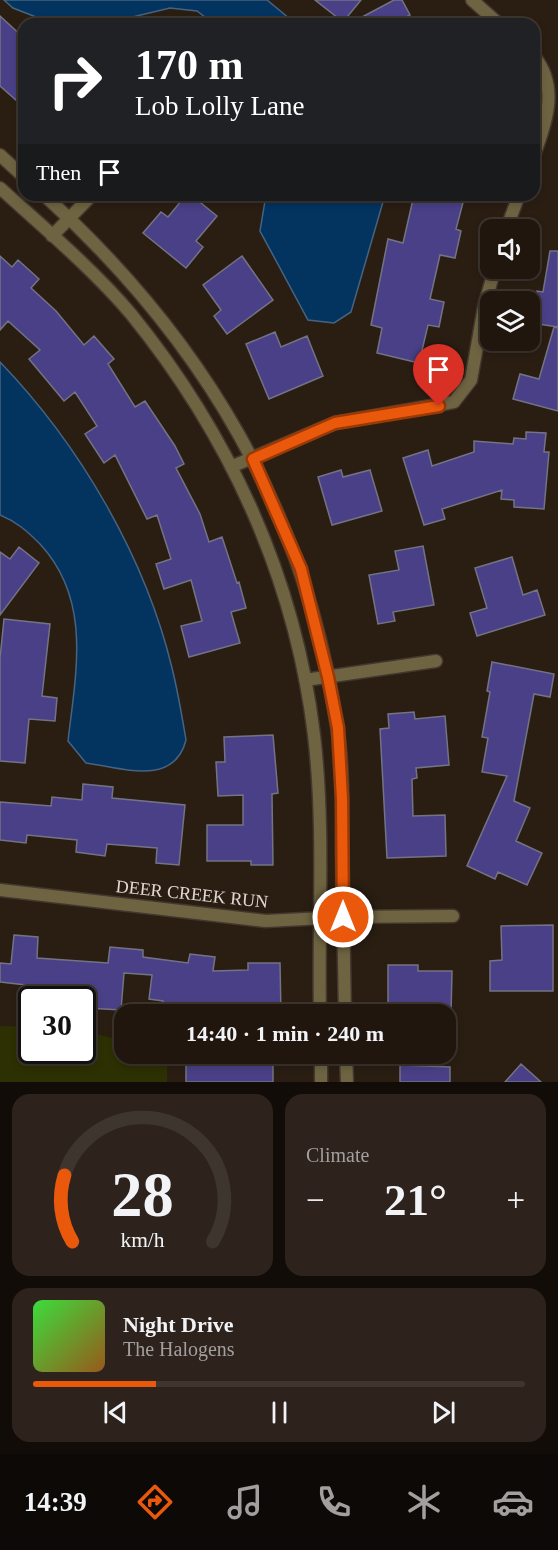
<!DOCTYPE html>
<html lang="en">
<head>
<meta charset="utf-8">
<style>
	body { margin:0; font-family:"Times New Roman",serif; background:#2d231c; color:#f1f3f6; height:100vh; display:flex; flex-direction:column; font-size:22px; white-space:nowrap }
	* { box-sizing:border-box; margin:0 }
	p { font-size:20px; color:#a29f9e }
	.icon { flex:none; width:33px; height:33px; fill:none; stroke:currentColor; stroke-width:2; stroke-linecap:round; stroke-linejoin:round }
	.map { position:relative; height:1082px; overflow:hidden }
	.drawer { display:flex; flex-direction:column; gap:12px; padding:12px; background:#120c08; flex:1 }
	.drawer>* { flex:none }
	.top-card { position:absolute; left:18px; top:18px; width:522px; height:183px; border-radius:18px; box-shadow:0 3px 9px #0003,0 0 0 2px #3d352e; background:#202124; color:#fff; overflow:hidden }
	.controls { position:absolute; left:480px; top:219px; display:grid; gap:12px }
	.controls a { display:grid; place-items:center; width:60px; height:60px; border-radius:12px; background:#20160e; box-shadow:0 3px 9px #0003,0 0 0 2px #3d352e; font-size:30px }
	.speed { position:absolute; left:18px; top:986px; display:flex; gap:12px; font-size:30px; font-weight:700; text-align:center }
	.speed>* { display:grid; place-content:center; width:78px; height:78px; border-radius:50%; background:#20160e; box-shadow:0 3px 9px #0003,0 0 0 2px #3d352e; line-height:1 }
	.speed .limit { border:3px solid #111; border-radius:9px; background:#fff; color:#111 }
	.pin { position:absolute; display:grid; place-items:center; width:51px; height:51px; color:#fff; margin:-62px -26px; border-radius:50% 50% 50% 0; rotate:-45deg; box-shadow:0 0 6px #0007 }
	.pin .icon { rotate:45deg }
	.me { position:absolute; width:66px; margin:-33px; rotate:0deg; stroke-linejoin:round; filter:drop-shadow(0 0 4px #0008) }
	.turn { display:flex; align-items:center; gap:21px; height:126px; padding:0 18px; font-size:27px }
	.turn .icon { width:78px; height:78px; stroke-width:2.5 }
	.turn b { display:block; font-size:42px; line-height:51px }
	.then { display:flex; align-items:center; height:57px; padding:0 18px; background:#0003; gap:12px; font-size:22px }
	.big { font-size:45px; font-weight:700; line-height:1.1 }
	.drawer .card { flex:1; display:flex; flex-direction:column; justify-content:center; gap:9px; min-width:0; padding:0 21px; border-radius:18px; background:#2d231c }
	.drawer .dial { align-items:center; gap:0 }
	.dial svg { height:156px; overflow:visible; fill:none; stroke:#3d352e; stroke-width:7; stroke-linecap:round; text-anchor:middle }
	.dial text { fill:#f1f3f6; stroke:none }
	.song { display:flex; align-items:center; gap:18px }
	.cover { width:72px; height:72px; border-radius:9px; background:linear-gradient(135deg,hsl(120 70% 55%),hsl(30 70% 35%)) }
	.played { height:6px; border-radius:3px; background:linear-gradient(90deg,#ea580c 25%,#3d352e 25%) }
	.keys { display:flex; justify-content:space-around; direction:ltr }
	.heat { display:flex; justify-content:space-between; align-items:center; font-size:33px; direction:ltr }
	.drawer .tiles { flex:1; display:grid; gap:12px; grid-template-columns:1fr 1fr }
	.card:last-child { grid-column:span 2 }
	.trip { position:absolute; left:114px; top:1004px; width:342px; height:60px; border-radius:18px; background:#20160e; box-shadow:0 3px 9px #0003,0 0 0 2px #3d352e; font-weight:700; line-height:60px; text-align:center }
	.menu { display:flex; height:96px; justify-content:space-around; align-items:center; background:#0d0906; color:#a29f9e }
	.menu .icon { width:42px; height:42px }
	.menu .active { color:#ea580c }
	.menu b { font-size:27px; color:#f1f3f6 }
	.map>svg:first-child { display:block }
	.green { fill:#2d3002 }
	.water { fill:#03335f; stroke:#466481; stroke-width:1.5 }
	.building { fill:#4a4087; stroke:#737384; stroke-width:1.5 }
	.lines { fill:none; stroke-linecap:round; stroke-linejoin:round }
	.street-casing { stroke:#44382e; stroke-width:15 }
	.street { stroke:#6e6442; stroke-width:12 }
	.route-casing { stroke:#983908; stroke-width:15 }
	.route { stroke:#ea580c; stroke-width:10 }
	.labels { text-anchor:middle; stroke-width:6; stroke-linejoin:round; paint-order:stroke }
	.street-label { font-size:18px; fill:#e1d8d1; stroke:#2a1e13 }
</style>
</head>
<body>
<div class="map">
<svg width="558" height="1082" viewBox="0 0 558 1082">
	<rect width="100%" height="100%" fill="#2a1e13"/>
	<path class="green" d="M 0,1026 L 31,1027 L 32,1050 L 82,1050 L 83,1031 L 120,1040 L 124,1042 L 124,1053 L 149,1053 L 167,1061 L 167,1082 L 0,1082 Z"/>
	<path class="water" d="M 4,0 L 267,0 L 296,24 L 214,24 L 197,11 L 170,8 L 103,24 L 54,24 L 13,8 Z
		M 266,195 L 385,195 L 351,312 L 334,323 L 308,320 L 260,231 Z
		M 0,362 C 79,444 145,556 172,668 C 178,692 182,716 186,740 C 174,787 122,768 86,763 L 68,741 C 76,672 92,600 40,544 C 27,531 17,522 0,515 Z"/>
	<path class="building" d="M 315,0 L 361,0 L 343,22 Z
		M 394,0 L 402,0 L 410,15 L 394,24 L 349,24 Z
		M 0,16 L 24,38 L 24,107 L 0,86 Z
		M 186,195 L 191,195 L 217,216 L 196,241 L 203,247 L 186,268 L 143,233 L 161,212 L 168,217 Z
		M 414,195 L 465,195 L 456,229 L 461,231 L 455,258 L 440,255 L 430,299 L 444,302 L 439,327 L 428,325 L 419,363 L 377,353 L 382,328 L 371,325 L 388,239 L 403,243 Z
		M 550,251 L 558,251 L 558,327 L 532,323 L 537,291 L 543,292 Z
		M 0,256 L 12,267 L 18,260 L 39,279 L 31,288 L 56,311 L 84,345 L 94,336 L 114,359 L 108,364 L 135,407 L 145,401 L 175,446 L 184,464 L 176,468 L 200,514 L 209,542 L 222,537 L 237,583 L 239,582 L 246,608 L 231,612 L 240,643 L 189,657 L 181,626 L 202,621 L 191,580 L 164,589 L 156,564 L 171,559 L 157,515 L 147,519 L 115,455 L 104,463 L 85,434 L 97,426 L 75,392 L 64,401 L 29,359 L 40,350 L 8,321 L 0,330 Z
		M 242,256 L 273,300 L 227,334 L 214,316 L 221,310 L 203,285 Z
		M 554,327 L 558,328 L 558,411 L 513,399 L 520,374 L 539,379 Z
		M 275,332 L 281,347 L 307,336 L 323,376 L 269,399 L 246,344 Z
		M 526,432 L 546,433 L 544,452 L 549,452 L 544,509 L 514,507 L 514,500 L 501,499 L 502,490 L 442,509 L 445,519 L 424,525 L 403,458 L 428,450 L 432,466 L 474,452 L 474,441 L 513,444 L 514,438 L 526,439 Z
		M 341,470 L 343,477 L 370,470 L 382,511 L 332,525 L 318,477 Z
		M 423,546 L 434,605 L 393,612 L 395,621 L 378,624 L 369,575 L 399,570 L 395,551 Z
		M 19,547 L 39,563 L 0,615 L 0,552 L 10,559 Z
		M 512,557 L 523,595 L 537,590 L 545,615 L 477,636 L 470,613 L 487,608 L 475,568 Z
		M 4,619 L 50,624 L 42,696 L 57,698 L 55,721 L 29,719 L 25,763 L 0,761 L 0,658 Z
		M 492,662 L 554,674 L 550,697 L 534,694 L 514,801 L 530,808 L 516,841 L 542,853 L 527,885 L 498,872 L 495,879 L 467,866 L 507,776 L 482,772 L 488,738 L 482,737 L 490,692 L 487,691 Z
		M 414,712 L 415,719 L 445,716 L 449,765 L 416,768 L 417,778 L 412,779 L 413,816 L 445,815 L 446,856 L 387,858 L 380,729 L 389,728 L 388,714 Z
		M 273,735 L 278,793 L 272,794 L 273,865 L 251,865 L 251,861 L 207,861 L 207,825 L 243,825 L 243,795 L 218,796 L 216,762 L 225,762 L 224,737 Z
		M 83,784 L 113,787 L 112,798 L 185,805 L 179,865 L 156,863 L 157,848 L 107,844 L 105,856 L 76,852 L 77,840 L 27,835 L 26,843 L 0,840 L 0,802 L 51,806 L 52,797 L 82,800 Z
		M 553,925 L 553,991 L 490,991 L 490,961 L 502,960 L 501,926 Z
		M 14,935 L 38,937 L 37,958 L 108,963 L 110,947 L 143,950 L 143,957 L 188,963 L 190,954 L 215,957 L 213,971 L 248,970 L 248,963 L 280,963 L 281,1014 L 237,1014 L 237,1011 L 185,1014 L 186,1011 L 162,1008 L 163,1001 L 149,999 L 152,975 L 124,973 L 121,1010 L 87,1008 L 88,999 L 25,999 L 26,985 L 0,982 L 0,963 L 11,964 Z
		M 388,965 L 418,965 L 418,971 L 452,971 L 451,1014 L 388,1014 Z
		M 273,1062 L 273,1082 L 186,1082 L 186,1063 Z
		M 521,1064 L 541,1082 L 505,1082 Z
		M 400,1065 L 450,1067 L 450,1082 L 400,1082 Z"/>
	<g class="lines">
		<defs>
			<path id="street" d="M 472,0 L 499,24
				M 534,56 C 558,85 548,119 534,155
				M 0,155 L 24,177
				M 0,188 C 42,226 95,271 131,314 C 230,436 295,578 314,735 C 325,827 318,921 320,1014
				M 44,195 C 204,340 306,512 337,727 C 344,768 342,812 342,854 C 343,908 344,961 345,1014
				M 506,230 L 519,195
				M 52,236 L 92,195
				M 233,466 L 335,423 L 454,402 L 471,380 L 484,307 L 495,268
				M 305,680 L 436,661
				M 0,890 L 266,921 L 343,917 L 453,916
				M 321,1053 L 321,1082
				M 346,1053 L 347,1082"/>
		</defs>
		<use href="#street" class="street-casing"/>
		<use href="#street" class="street"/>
	</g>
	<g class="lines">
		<defs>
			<path id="route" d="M 343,917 L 342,799 L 338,728 L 328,677 L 301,569 L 253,459 L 335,423 L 439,406"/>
		</defs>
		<use href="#route" class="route-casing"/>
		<use href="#route" class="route"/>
	</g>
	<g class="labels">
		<g class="street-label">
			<text transform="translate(192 894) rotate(6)" y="6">DEER CREEK RUN</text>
		</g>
	</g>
</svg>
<div class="controls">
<a><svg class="icon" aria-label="sound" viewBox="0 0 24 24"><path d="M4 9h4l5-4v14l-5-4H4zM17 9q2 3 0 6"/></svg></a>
<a><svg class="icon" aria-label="layers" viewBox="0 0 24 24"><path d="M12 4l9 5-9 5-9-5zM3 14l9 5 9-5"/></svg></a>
</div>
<div class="speed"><div class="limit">30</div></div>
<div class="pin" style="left:439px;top:406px;background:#d93025"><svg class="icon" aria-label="arrive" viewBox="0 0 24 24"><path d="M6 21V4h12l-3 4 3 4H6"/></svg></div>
<svg class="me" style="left:343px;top:917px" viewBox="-20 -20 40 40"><circle r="17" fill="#ea580c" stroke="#fff" stroke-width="3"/><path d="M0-11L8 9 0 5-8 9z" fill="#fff"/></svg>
<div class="trip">14:40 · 1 min · 240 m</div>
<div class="top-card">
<div class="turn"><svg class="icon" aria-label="right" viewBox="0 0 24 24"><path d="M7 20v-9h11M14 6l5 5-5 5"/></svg><div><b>170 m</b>Lob Lolly Lane</div></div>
<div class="then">Then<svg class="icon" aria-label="arrive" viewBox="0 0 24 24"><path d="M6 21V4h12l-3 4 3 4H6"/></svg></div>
</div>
</div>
<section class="drawer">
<div class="tiles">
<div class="card dial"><svg viewBox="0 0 100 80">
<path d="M14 69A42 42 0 1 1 86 69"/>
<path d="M14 69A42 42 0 0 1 10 35" stroke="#ea580c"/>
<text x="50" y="56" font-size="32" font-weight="700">28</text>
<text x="50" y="72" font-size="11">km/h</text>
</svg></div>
<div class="card"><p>Climate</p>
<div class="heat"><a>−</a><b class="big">21°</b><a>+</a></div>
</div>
<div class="card">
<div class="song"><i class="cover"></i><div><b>Night Drive</b><p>The Halogens</p></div></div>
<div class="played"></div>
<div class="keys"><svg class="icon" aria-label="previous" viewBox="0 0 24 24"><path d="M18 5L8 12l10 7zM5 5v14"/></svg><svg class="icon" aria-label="pause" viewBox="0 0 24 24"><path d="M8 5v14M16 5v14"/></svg><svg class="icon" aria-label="next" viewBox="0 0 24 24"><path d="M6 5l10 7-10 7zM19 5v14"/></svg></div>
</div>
</div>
</section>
<nav class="menu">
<b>14:39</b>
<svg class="icon active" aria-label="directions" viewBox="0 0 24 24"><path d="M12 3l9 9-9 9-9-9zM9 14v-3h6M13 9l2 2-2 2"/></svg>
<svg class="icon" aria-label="music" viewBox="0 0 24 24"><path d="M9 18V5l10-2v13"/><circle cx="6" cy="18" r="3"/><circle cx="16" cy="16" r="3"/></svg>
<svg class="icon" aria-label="phone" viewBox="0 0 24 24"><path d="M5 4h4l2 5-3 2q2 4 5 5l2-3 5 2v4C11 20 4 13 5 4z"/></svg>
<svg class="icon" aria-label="climate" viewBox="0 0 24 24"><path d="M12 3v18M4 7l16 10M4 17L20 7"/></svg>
<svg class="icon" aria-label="car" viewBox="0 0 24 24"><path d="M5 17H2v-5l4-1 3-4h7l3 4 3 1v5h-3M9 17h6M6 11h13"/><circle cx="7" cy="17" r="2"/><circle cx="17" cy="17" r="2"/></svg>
</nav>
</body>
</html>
